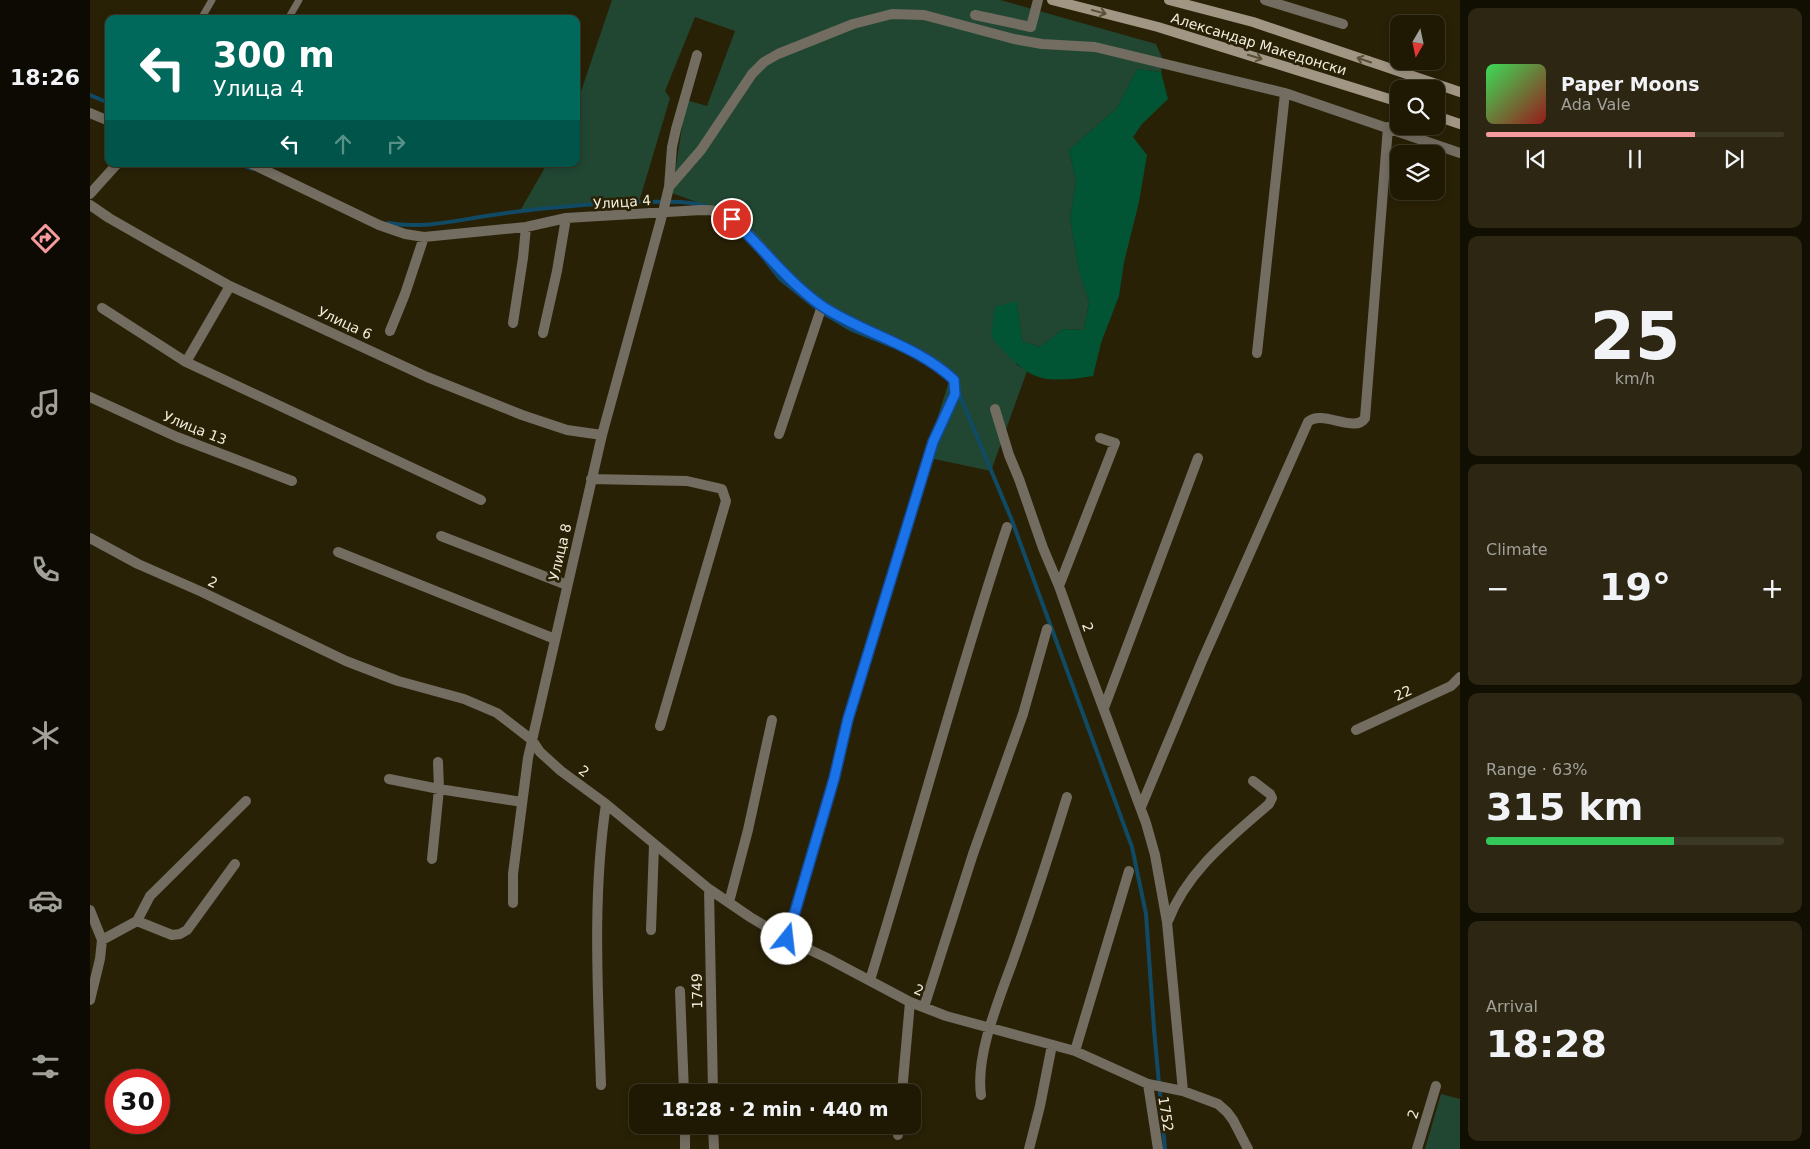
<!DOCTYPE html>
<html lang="en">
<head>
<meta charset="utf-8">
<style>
	body { margin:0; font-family:"DejaVu Sans",sans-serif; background:#2c2613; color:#f1f3f6; height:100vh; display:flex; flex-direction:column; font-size:19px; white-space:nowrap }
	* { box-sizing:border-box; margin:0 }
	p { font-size:16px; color:#a1a09a }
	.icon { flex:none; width:28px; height:28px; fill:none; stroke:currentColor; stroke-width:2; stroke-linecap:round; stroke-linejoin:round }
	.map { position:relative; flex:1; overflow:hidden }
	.panel { display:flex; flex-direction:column; gap:8px; padding:8px; background:#110e02; width:350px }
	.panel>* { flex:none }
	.top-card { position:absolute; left:15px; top:15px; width:475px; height:152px; border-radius:10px; box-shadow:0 2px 8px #0003,0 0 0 1px #3c3826; background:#00695c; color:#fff; overflow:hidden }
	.needle { width:32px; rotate:189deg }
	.fabs { position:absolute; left:1300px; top:15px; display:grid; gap:10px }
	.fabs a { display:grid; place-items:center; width:55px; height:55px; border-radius:10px; background:#1f1904; box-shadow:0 2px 8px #0003,0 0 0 1px #3c3826; font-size:25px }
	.speed { position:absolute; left:15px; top:1069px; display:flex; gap:10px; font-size:25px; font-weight:700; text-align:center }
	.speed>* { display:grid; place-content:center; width:65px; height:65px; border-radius:50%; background:#1f1904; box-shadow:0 2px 8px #0003,0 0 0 1px #3c3826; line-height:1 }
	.speed .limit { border:8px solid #d22; background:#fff; color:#111 }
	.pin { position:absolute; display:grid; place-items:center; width:42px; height:42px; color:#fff; margin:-21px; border:2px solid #fff; border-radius:50%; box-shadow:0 1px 5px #0007 }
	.me { position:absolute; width:55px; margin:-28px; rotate:16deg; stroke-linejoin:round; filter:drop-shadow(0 0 4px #0008) }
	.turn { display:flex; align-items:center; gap:18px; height:105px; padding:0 25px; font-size:22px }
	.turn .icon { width:65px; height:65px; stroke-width:2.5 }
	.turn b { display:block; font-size:35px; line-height:42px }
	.lanes { display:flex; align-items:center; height:48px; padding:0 25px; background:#0003; justify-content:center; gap:25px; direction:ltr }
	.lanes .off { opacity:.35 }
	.big { font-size:38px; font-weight:700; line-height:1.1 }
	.panel .tile { flex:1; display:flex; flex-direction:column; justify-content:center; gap:8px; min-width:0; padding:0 18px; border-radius:10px; background:#2c2613 }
	.panel .dial { align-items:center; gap:0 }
	.dial b { font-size:65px; line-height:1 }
	.song { display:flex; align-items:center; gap:15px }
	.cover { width:60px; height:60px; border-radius:8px; background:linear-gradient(135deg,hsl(130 70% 55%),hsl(0 70% 35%)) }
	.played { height:5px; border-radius:2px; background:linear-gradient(90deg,#f59b9e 70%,#3c3826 70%) }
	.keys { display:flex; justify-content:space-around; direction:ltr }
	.heat { display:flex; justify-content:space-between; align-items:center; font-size:28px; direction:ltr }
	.charge { height:8px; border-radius:4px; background:linear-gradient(90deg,#34c759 63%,#3c3826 0) }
	.trip { position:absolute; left:539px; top:1084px; width:292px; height:50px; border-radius:10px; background:#1f1904; box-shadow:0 2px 8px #0003,0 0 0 1px #3c3826; font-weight:700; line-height:50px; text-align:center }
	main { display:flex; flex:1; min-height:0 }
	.menu { display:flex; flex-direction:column; width:90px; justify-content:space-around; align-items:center; background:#0c0a02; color:#a1a09a }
	.menu .icon { width:35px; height:35px }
	.menu .on { color:#f59b9e }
	.menu b { font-size:22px; color:#f1f3f6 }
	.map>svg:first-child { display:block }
	.green { fill:#214733 }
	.forest { fill:#015535 }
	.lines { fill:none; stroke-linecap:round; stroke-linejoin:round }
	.stream { stroke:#104a65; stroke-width:4 }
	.lane { stroke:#736c60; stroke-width:7 }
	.street { stroke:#736c60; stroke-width:10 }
	.secondary { stroke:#a19684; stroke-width:10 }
	.oneway { stroke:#595038 }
	.route-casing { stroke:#114b97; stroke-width:12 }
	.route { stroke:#1a73e8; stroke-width:9 }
	.labels { text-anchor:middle; stroke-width:5; stroke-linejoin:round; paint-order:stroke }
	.street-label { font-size:14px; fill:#f2eddd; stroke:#292106 }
</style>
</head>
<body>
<main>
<nav class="menu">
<b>18:26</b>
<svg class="icon on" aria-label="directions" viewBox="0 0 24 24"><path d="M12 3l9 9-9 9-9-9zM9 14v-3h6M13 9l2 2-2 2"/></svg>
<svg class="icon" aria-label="music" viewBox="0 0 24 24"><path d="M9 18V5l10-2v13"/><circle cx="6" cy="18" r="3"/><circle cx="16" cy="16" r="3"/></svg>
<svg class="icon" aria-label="phone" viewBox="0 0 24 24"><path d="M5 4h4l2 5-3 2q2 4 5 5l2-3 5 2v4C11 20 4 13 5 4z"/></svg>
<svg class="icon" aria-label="climate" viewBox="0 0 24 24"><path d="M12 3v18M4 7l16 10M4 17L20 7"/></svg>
<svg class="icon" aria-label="car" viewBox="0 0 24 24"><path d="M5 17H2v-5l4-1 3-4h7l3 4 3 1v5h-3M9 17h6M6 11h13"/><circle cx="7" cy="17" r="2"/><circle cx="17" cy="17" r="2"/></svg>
<svg class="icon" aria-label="filters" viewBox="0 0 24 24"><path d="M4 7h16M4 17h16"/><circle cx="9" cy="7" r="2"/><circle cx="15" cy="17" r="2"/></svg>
</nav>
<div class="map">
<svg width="1370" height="1149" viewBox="0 0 1370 1149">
	<rect width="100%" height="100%" fill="#292106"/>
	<path class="green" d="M 522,0 L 910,0 L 1066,44 L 1074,62 L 1071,72 L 1047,69 L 1027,108 L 979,150 L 986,182 L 980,218 L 989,270 L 999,302 L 994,330 L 973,329 L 950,347 L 932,341 L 927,302 L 926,364 L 937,371 L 901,471 L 835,457 L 860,378 L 833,360 L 762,330 L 730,311 L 690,279 L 663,245 L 631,211 L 582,193 L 596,100 L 617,106 L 645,31 L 605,17 L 575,91 L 580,98 L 549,202 L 515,203 L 430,211 L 457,164 L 486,164 L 486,106 Z
		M 1351,1094 L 1370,1099 L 1370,1149 L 1335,1149 Z"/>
	<path class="forest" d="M 1047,69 L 1071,72 L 1078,99 L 1052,124 L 1043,137 L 1057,155 L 1049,202 L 1034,262 L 1029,296 L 1011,343 L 1003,376 C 946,385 939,379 901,337 L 905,307 L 927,301 L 932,341 L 950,347 L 973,329 L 994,330 L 999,302 L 989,271 L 980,218 L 986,182 L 979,150 L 1027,108 Z"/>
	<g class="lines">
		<path class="stream" d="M 0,95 L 19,103
			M 150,164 L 162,169
			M 298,223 C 330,229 364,221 396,216 C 449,208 501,203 555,202 C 577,202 598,200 619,207
			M 666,248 L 690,279 L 730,311 L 762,330 L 802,346
			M 868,391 L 921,518 L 1042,847 L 1056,914 L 1064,1029 L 1075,1149"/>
		<path class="lane" d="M 111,19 L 122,0
			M 198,19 L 209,0"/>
		<path class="street" d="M 1175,0 L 1253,24
			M 885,15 L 941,27 L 948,0
			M 0,113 L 19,121
			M 162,164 L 289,225 L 315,234 L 334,237 L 436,227 L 476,218 L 611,210 C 616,210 622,210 626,211 C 653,219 681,262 702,281 C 707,286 714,291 719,296 C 763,331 824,342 864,380 L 865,394 L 843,442 L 758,719 L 744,779 L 697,939
			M 579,187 L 611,150 L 662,74 L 674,62 L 688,54 L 763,24 L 802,14 L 834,15 L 924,39 L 952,44 L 1005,47 L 1195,93 L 1370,153
			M 0,194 L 27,164
			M 0,205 L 19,218 L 68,246 L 140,286 L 337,377 L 432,415 L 477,430 L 512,435
			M 12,308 L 96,362 L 391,500
			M 423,323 L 433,258 L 436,227
			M 300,331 L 315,294 L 334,237
			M 453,333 L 467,271 L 476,218
			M 1167,353 L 1195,93
			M 96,362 L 140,286
			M 0,397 L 87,437 L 202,481
			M 905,409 L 919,455 L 929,479 L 953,548 L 969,586 L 992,651 L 1056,823 L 1065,855 L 1077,922 L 1093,1091
			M 689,434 L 732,306
			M 501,479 L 597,481 L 632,489 L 636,501 L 570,726
			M 351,536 L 477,585
			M 0,538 L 48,564 L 112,592 L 256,661 L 308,681 L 374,699 L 407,713 L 442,740 L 450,752 L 471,771 L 516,804 L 619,889 L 660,917 L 697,939 L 737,958 L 820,1002 L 856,1016 L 985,1051 L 1058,1084 L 1093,1091 L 1128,1104 L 1137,1112 L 1143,1120 L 1158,1149
			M 248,552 L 465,639
			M 969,586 L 1025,443 L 1010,438
			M 1014,708 L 1108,458
			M 1266,730 L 1361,686 L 1370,677
			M 299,779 L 349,789 L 432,802
			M 1051,807 L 1112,661 L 1218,422 C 1232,409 1265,434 1275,418 L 1298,127
			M 342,859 L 349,789 L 348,762
			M 619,889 L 623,1092
			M 639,902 L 658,830 L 682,720
			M 423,903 L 423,874 L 438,758 L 512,435 L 573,212 L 579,187 L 582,147 L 586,129 L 607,55
			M 0,910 L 12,940 L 10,959 L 0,1000
			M 47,921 L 82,935 L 90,934 L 97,930 L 145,864
			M 1078,921 C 1097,871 1140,838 1179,804 L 1182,798 L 1180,794 L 1163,781
			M 561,930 L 564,845
			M 12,940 L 47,921 L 60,896 L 156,801
			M 780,980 C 827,829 867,677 917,527
			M 590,991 L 594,1092
			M 834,1007 L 883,854 L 933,714 L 957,629
			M 985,1051 L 1039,871
			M 1058,1084 L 1068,1149
			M 511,1085 C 508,992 502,897 516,804
			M 812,1092 L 820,1002
			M 891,1095 C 885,1052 912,993 926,952 C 944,901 961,849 977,797
			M 595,1125 L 595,1149
			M 623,1125 L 624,1149
			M 808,1135 L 809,1125
			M 939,1149 L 950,1106 L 962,1045
			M 1327,1149 L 1346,1086"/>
		<path class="secondary" d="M 962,0 L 1068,27 L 1309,102
			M 1079,0 L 1163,22 L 1370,92
			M 1346,116 L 1370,124"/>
	</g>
	<defs><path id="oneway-shaft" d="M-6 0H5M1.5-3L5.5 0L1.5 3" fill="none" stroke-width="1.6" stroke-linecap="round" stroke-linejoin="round" transform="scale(1.25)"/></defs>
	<g class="oneway">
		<use href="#oneway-shaft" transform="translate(1009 12) rotate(15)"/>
		<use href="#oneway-shaft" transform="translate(1165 57) rotate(17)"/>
		<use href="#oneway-shaft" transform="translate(1274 60) rotate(-161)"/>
	</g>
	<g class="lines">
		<defs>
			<path id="route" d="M 642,219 C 672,247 698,282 732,306 C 774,334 827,345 864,380 L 865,394 L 843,442 L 758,719 L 744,779 L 697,939"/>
		</defs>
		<use href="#route" class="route-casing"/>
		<use href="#route" class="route"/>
	</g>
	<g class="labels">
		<g class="street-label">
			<text transform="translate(1169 44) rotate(17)" y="5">Александар Македонски</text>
			<text transform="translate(532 202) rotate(-4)" y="5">Улица 4</text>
			<text transform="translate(255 323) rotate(25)" y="5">Улица 6</text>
			<text transform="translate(105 428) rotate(22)" y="5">Улица 13</text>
			<text transform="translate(470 552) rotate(-77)" y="5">Улица 8</text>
			<text transform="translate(123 582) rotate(25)" y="5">2</text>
			<text transform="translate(998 627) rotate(71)" y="5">2</text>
			<text transform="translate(1313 693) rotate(-25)" y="5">22</text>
			<text transform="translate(494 771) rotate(36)" y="5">2</text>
			<text transform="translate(829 990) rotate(23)" y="5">2</text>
			<text transform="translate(607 991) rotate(-91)" y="5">1749</text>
			<text transform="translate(1076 1114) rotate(81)" y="5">1752</text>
			<text transform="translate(1323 1114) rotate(-73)" y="5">2</text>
		</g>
	</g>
</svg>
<div class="fabs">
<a><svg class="needle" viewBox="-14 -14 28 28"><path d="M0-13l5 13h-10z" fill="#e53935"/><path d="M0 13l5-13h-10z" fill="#a1a09a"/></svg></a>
<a><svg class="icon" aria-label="search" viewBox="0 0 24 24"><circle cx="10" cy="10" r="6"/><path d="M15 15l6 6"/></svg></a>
<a><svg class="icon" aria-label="layers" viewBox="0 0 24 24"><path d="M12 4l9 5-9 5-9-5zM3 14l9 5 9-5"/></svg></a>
</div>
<div class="speed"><div class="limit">30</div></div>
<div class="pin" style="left:642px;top:219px;background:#d93025"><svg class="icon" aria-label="arrive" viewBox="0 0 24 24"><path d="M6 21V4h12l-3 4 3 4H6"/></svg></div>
<svg class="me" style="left:697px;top:939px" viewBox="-20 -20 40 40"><circle r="19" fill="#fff"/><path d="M0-13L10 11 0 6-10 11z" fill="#1a73e8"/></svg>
<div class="trip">18:28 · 2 min · 440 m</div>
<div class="top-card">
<div class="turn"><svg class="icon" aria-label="left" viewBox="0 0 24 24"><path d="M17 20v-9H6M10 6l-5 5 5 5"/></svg><div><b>300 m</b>Улица 4</div></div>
<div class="lanes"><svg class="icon" aria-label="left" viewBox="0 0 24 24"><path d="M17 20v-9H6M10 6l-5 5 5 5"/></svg><svg class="icon off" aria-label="ahead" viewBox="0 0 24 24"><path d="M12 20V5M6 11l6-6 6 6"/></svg><svg class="icon off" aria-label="right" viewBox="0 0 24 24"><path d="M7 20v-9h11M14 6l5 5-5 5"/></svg></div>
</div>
</div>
<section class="panel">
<div class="tile">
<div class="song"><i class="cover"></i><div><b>Paper Moons</b><p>Ada Vale</p></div></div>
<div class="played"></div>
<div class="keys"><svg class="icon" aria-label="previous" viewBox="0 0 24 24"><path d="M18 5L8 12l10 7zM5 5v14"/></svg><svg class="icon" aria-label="pause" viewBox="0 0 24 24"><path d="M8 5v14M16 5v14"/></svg><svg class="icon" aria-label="next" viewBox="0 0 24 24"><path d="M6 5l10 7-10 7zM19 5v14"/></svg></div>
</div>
<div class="tile dial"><b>25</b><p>km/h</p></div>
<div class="tile"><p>Climate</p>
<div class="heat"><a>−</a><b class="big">19°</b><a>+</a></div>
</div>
<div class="tile"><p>Range · 63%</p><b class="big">315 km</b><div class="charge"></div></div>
<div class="tile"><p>Arrival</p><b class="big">18:28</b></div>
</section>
</main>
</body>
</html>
